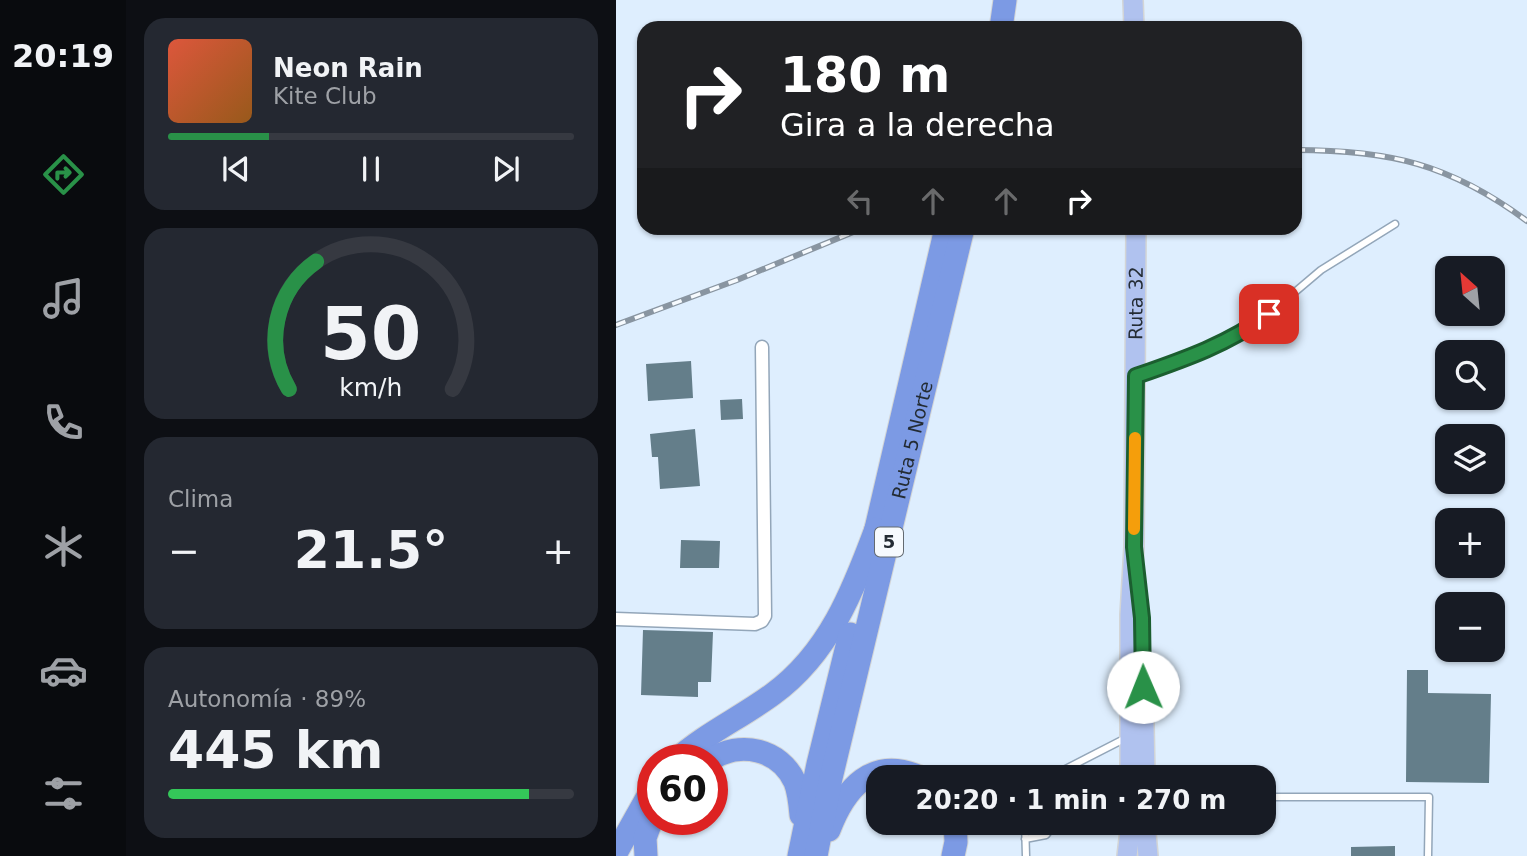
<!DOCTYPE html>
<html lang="es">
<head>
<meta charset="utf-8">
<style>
	body { margin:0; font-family:"DejaVu Sans",sans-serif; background:#242831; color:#f1f3f6; height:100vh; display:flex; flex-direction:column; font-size:26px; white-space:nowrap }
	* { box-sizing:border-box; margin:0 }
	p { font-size:23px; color:#9ea1a6 }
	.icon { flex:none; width:38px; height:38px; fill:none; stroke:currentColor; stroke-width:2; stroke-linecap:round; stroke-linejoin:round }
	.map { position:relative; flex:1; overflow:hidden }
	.sheet { display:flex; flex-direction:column; gap:18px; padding:18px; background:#0d0f14; width:490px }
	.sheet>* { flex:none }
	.top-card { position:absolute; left:21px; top:21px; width:665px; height:214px; border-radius:21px; box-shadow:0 2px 5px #0004; background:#202124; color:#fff; overflow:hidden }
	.needle { width:46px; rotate:333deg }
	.fabs { position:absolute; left:819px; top:256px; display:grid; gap:14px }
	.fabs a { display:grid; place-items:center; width:70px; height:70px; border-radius:14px; background:#171b24; box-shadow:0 2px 5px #0004; font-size:35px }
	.speed { position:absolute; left:21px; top:744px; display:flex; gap:14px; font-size:35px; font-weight:700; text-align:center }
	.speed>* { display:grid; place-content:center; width:91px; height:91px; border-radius:50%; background:#171b24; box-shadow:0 2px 5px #0004; line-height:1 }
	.speed .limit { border:10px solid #d22; background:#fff; color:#111 }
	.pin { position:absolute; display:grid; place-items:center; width:60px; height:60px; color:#fff; margin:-30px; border-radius:14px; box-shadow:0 4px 10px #0006 }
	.me { position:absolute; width:77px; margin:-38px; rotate:359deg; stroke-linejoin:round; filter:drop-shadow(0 0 5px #0008) }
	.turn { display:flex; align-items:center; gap:24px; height:147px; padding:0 28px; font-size:32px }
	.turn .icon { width:91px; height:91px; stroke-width:2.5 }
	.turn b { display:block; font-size:49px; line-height:60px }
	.lanes { display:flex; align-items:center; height:66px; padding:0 28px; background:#0003; justify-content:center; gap:35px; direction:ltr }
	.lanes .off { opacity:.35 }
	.big { font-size:52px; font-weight:600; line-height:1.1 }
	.sheet .card { flex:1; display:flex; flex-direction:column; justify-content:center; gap:10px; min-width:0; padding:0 24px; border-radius:21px; background:#242831 }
	.sheet .dial { align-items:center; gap:0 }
	.dial svg { height:182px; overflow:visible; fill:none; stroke:#363941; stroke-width:7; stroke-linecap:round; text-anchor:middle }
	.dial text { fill:#f1f3f6; stroke:none }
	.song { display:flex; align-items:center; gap:21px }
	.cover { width:84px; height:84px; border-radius:10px; background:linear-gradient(135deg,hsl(10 70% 55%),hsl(30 70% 35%)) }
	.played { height:7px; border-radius:4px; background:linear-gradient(90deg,#299148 25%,#363941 25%) }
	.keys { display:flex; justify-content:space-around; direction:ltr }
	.heat { display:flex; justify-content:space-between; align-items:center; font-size:38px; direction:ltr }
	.charge { height:10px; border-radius:5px; background:linear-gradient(90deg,#34c759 89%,#363941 0) }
	.trip { position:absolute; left:250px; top:765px; width:410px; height:70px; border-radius:21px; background:#171b24; box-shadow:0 2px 5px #0004; font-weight:600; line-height:70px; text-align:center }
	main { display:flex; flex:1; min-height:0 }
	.dock { display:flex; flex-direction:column; width:126px; justify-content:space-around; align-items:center; background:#090b0e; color:#9ea1a6 }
	.dock .icon { width:49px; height:49px }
	.dock .selected { color:#299148 }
	.dock b { font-size:32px; color:#f1f3f6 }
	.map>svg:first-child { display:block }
	.building { fill:#647e8a }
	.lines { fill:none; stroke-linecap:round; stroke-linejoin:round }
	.lane-casing { stroke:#93a6b9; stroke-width:9 }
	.street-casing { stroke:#93a6b9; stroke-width:15 }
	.primary-casing { stroke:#d3d5d6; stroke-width:22 }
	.highway-casing { stroke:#d3d5d6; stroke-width:25 }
	.lane { stroke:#fff; stroke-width:6 }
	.street { stroke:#fff; stroke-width:12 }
	.primary { stroke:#b0c2ef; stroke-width:19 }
	.highway { stroke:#7c9ae4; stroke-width:23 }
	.rail-casing { stroke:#8995a1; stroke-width:6 }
	.rail { stroke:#f6fafe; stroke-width:3.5; stroke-dasharray:10; stroke-linecap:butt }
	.route-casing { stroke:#1b5e2f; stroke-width:18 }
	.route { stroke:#299148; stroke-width:12 }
	.slow { stroke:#f59e0b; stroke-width:12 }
	.labels { text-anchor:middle; stroke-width:7; stroke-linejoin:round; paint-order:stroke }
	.shield { fill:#f6fafe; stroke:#636a71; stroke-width:2 }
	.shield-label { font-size:18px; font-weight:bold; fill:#242c34 }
	.street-label { font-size:19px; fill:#242c34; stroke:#f6fafe }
</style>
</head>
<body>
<main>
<nav class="dock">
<b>20:19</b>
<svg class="icon selected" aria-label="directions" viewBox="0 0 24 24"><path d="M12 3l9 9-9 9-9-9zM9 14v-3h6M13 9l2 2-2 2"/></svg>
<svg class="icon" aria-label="music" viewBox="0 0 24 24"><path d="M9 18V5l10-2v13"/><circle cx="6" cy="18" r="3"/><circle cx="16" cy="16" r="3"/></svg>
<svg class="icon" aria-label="phone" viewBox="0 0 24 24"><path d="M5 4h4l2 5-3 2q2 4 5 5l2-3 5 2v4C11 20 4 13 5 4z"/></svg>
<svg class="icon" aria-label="climate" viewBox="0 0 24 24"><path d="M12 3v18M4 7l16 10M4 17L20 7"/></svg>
<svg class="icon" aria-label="car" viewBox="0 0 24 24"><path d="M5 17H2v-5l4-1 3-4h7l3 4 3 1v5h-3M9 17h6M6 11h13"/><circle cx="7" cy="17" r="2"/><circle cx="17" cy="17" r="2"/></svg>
<svg class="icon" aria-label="filters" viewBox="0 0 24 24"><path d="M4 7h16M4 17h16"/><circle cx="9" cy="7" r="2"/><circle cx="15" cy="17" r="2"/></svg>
</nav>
<section class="sheet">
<div class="card">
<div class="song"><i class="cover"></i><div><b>Neon Rain</b><p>Kite Club</p></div></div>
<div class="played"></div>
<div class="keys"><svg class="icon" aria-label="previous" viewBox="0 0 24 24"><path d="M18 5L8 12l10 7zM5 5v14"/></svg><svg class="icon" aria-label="pause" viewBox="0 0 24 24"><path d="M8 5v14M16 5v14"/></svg><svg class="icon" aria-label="next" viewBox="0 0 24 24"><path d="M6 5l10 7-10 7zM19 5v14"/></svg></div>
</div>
<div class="card dial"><svg viewBox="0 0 100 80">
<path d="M14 69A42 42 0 1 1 86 69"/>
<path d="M14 69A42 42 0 0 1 26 13" stroke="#299148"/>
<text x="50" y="56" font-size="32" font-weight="700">50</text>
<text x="50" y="72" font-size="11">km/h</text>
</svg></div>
<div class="card"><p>Clima</p>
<div class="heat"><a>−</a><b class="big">21.5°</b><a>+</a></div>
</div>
<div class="card"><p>Autonomía · 89%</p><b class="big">445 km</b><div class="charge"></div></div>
</section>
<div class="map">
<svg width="911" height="856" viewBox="0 0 911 856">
	<rect width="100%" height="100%" fill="#deeefe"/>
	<path class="building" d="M 75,361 L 77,398 L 32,401 L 30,364 Z
		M 126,399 L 127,419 L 105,420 L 104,400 Z
		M 79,429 L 84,486 L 44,489 L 42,457 L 36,457 L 34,434 Z
		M 65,540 L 104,541 L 103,568 L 64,568 Z
		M 27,630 L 97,632 L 95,682 L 82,682 L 82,697 L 25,695 Z
		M 791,670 L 812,670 L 812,693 L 875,694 L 873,783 L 790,782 Z
		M 779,846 L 779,856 L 735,856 L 735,847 Z"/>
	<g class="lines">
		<defs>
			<path id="lane" d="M 524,375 L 577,356 L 621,336 L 653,314 L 705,270 L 779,224
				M 434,777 L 510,738
				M 660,797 L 813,797 L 812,856
				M 409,822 L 410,856
				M 409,839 L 430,835 L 440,822"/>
			<path id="street" d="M 0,619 L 139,624 L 146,621 L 149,616 L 146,347"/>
			<g id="primary">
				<path d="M 517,0 L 518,28"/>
				<path d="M 527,674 L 529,777"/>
				<path id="s1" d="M 514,777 L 514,615 L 518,547 L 520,228"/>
				<path d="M 529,822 L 532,856"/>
				<path d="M 511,856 L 515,822"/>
			</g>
			<g id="highway">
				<path d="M 385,28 L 389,0"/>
				<path d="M 259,533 L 330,228"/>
				<path d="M 60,760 C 89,734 126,717 157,694 C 213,653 237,591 260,529"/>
				<path d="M 94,760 C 124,740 164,749 179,782 C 183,792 184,804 185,815"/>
				<path d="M 213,830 C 229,788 256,756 304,777"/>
				<path d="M 0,853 L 37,787"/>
				<path d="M 30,856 L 29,838 L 37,816"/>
				<path d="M 183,856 L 202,764 L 234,634"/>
				<path id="s2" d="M 200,856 L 215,778 L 347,228"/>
				<path d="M 337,856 L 340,842 L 339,822"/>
			</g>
		</defs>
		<use href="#lane" class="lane-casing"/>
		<use href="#street" class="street-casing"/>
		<use href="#primary" class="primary-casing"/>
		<use href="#highway" class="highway-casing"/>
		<use href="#lane" class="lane"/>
		<use href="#street" class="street"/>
		<use href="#primary" class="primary"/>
		<use href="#highway" class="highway"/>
		<defs>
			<path id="rail" d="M 679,150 C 774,150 834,164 911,221
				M 0,325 L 121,280 L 247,228"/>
		</defs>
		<use href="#rail" class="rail-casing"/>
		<use href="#rail" class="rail"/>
	</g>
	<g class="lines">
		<defs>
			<path id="route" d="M 527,687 L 526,618 L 518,547 L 520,376 C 566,360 613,344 653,314"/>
		</defs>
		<use href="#route" class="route-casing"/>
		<use href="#route" class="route"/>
		<path class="slow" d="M 518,529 L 519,438"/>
	</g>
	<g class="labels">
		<rect class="shield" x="259" y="527.5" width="28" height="29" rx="5"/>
		<g class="shield-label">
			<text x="273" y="548">5</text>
		</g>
		<g class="street-label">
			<text dy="7" stroke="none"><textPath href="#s1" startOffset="474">Ruta 32</textPath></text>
			<text dy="7" stroke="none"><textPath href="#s2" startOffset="427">Ruta 5 Norte</textPath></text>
		</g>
	</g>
</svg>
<div class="fabs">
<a><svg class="needle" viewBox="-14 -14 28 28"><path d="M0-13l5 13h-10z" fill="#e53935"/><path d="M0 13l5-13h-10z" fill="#9ea1a6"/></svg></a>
<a><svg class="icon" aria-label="search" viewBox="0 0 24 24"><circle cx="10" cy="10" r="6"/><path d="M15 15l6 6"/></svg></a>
<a><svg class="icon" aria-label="layers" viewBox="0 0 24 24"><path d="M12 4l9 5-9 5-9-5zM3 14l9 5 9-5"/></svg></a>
<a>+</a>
<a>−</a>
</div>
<div class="speed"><div class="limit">60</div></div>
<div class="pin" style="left:653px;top:314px;background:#d93025"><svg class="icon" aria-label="arrive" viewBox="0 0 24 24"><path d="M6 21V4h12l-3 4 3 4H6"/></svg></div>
<svg class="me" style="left:527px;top:687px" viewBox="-20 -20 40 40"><circle r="19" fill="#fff"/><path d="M0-13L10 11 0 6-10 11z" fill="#299148"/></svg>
<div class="trip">20:20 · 1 min · 270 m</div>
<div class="top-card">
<div class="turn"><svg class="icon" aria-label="right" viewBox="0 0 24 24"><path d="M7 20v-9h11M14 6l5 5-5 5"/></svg><div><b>180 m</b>Gira a la derecha</div></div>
<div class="lanes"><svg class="icon off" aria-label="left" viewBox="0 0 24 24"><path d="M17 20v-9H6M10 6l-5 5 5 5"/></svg><svg class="icon off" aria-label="ahead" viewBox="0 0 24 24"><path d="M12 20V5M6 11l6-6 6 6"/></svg><svg class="icon off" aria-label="ahead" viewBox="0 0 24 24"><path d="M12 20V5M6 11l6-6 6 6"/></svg><svg class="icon" aria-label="right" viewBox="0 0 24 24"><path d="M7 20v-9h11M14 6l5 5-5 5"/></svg></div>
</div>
</div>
</main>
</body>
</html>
